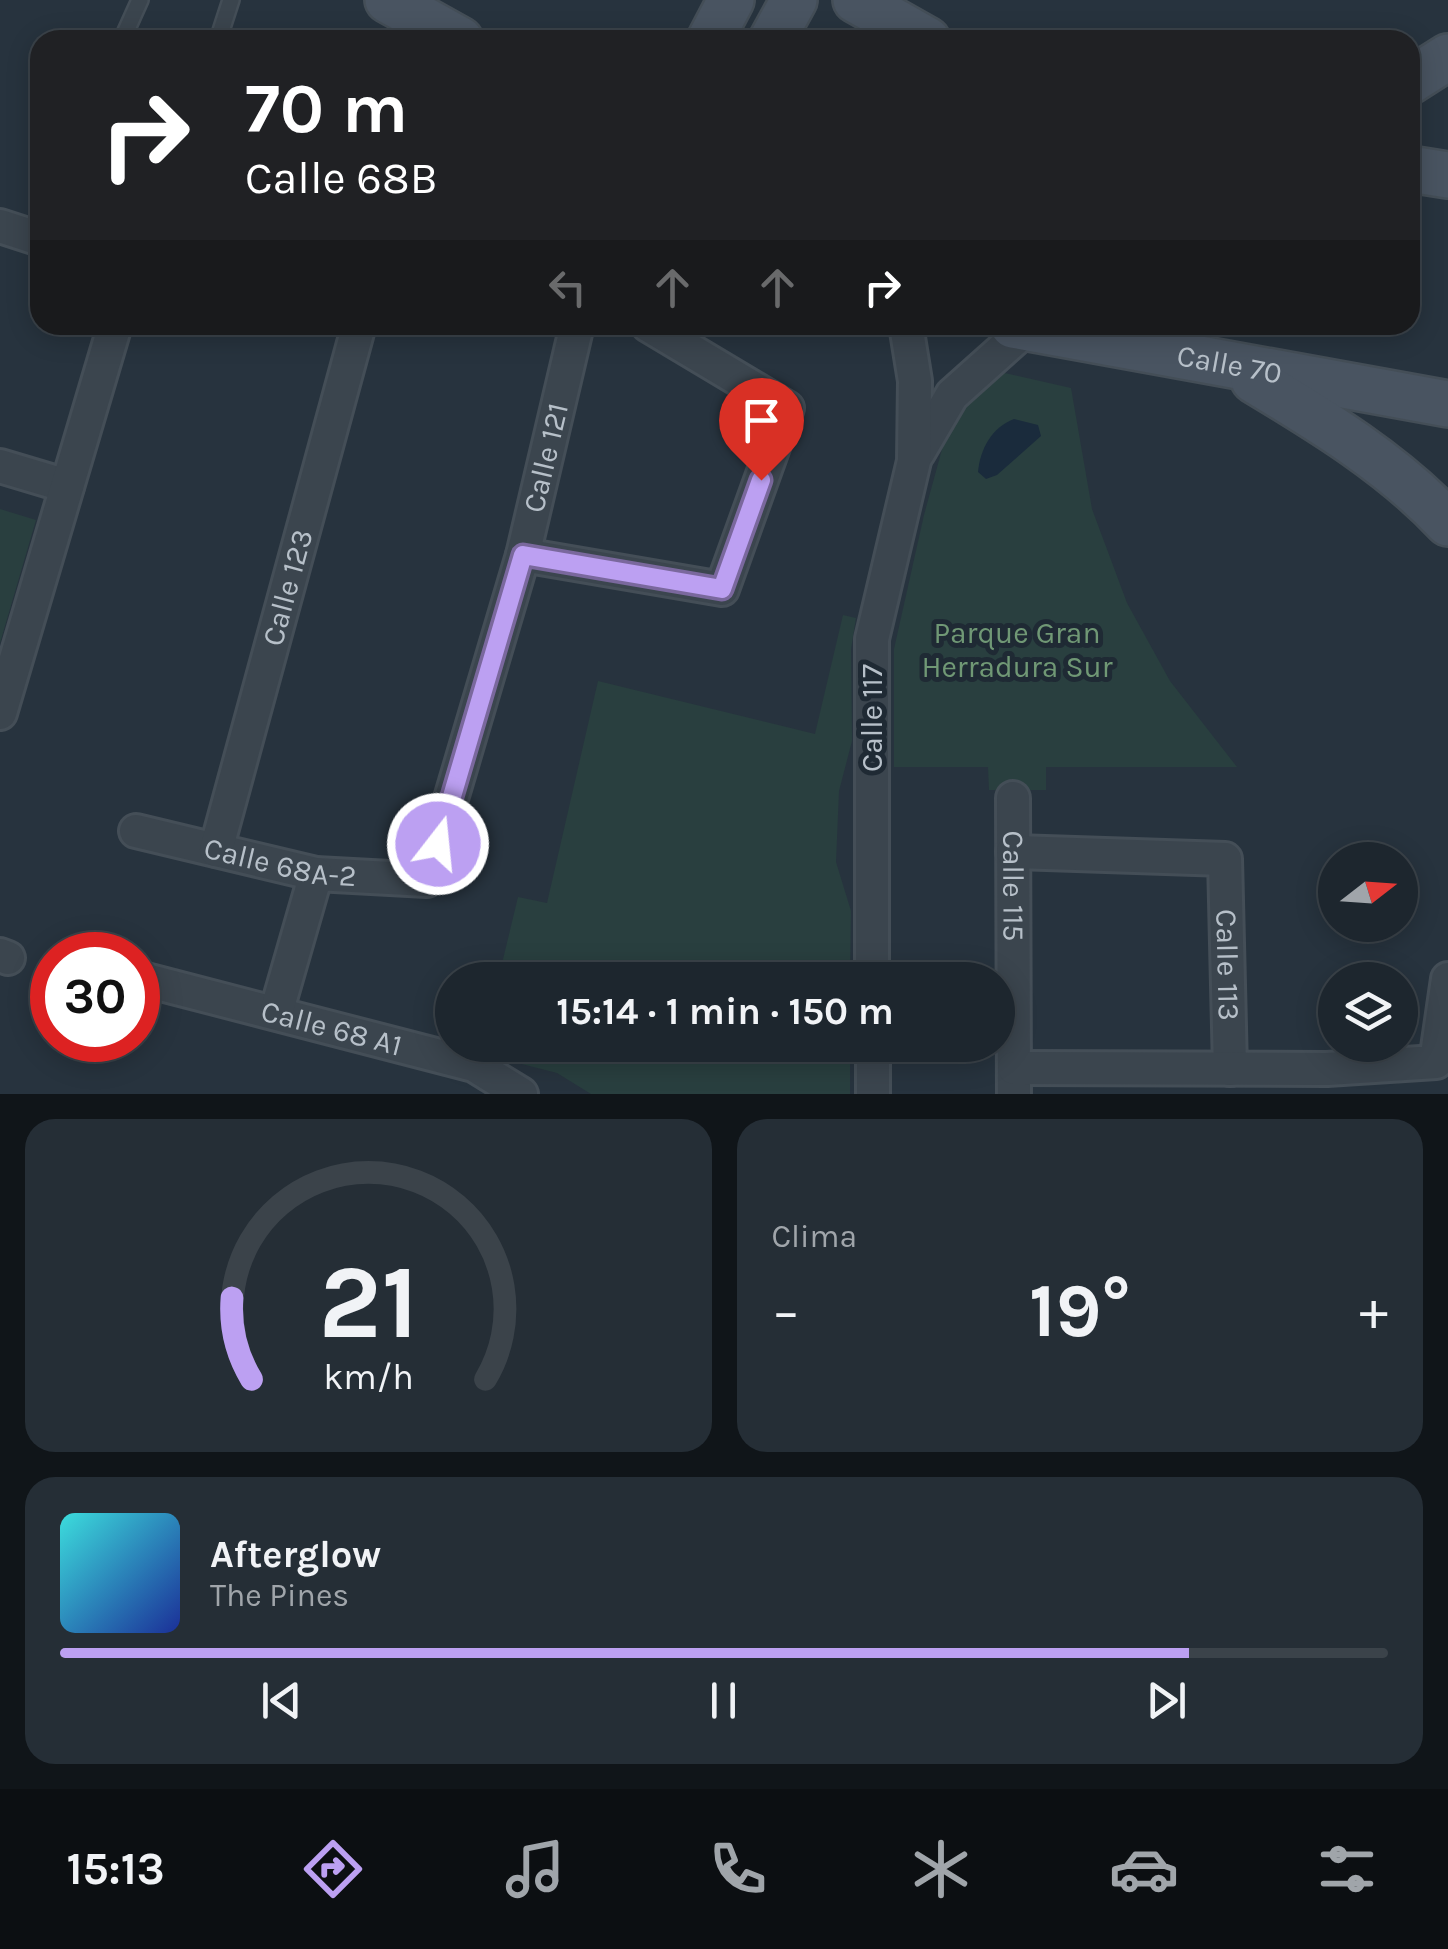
<!DOCTYPE html>
<html lang="es">
<head>
<meta charset="utf-8">
<style>
	body { margin:0; font-family:Karla,sans-serif; background:#252e36; color:#f1f3f6; height:100vh; display:flex; flex-direction:column; font-size:38px; white-space:nowrap }
	* { box-sizing:border-box; margin:0 }
	p { font-size:32px; color:#a0a5aa }
	.icon { flex:none; width:55px; height:55px; fill:none; stroke:currentColor; stroke-width:2; stroke-linecap:round; stroke-linejoin:round }
	.map { position:relative; height:1094px; overflow:hidden }
	.details { display:flex; flex-direction:column; gap:25px; padding:25px; background:#101519; flex:1 }
	.details>* { flex:none }
	.hud { position:absolute; left:30px; top:30px; width:1390px; height:305px; border-radius:30px; box-shadow:0 5px 25px #0003,0 0 0 2px #3b434a; background:#202124; color:#fff; overflow:hidden }
	.needle { width:65px; rotate:73deg }
	.controls { position:absolute; left:1318px; top:842px; display:grid; gap:20px }
	.controls a { display:grid; place-items:center; width:100px; height:100px; border-radius:50%; background:#1d262e; box-shadow:0 5px 25px #0003,0 0 0 2px #3b434a; font-size:50px }
	.speed { position:absolute; left:30px; top:932px; display:flex; gap:20px; font-size:50px; font-weight:700; text-align:center }
	.speed>* { display:grid; place-content:center; width:130px; height:130px; border-radius:50%; background:#1d262e; box-shadow:0 5px 25px #0003,0 0 0 2px #3b434a; line-height:1 }
	.speed .limit { border:15px solid #d22; background:#fff; color:#111 }
	.pin { position:absolute; display:grid; place-items:center; width:85px; height:85px; color:#fff; margin:-102px -42px; border-radius:50% 50% 50% 0; rotate:-45deg; box-shadow:0 0 10px #0007 }
	.pin .icon { rotate:45deg }
	.me { position:absolute; width:110px; margin:-55px; rotate:16deg; stroke-linejoin:round; filter:drop-shadow(0 0 8px #0008) }
	.turn { display:flex; align-items:center; gap:35px; height:210px; padding:0 50px; font-size:45px }
	.turn .icon { width:130px; height:130px; stroke-width:2.5 }
	.turn b { display:block; font-size:70px; line-height:85px }
	.lanes { display:flex; align-items:center; height:95px; padding:0 50px; background:#0003; justify-content:center; gap:50px; direction:ltr }
	.lanes .off { opacity:.35 }
	.big { font-size:75px; font-weight:700; line-height:1.1 }
	.details .tile { flex:1; display:flex; flex-direction:column; justify-content:center; gap:15px; min-width:0; padding:0 35px; border-radius:30px; background:#252e36 }
	.details .dial { align-items:center; gap:0 }
	.dial svg { height:260px; overflow:visible; fill:none; stroke:#3b434a; stroke-width:7; stroke-linecap:round; text-anchor:middle }
	.dial text { fill:#f1f3f6; stroke:none }
	.song { display:flex; align-items:center; gap:30px }
	.cover { width:120px; height:120px; border-radius:15px; background:linear-gradient(135deg,hsl(180 70% 55%),hsl(230 70% 35%)) }
	.played { height:10px; border-radius:5px; background:linear-gradient(90deg,#bca0f2 85%,#3b434a 85%) }
	.keys { display:flex; justify-content:space-around; direction:ltr }
	.heat { display:flex; justify-content:space-between; align-items:center; font-size:55px; direction:ltr }
	.details .tiles { flex:1; display:grid; gap:25px; grid-template-columns:1fr 1fr }
	.tile:last-child { grid-column:span 2 }
	.trip { position:absolute; left:435px; top:962px; width:580px; height:100px; border-radius:50px; background:#1d262e; box-shadow:0 5px 25px #0003,0 0 0 2px #3b434a; font-weight:700; line-height:100px; text-align:center }
	.tab-bar { display:flex; height:160px; justify-content:space-around; align-items:center; background:#0c0f12; color:#a0a5aa }
	.tab-bar .icon { width:70px; height:70px }
	.tab-bar .selected { color:#bca0f2 }
	.tab-bar b { font-size:45px; color:#f1f3f6 }
	.map>svg:first-child { display:block }
	.green { fill:#293f3f }
	.water { fill:#1a2b3c }
	.lines { fill:none; stroke-linecap:round; stroke-linejoin:round }
	.lane-casing { stroke:#444e57; stroke-width:20 }
	.street-casing { stroke:#444e57; stroke-width:38 }
	.secondary-casing { stroke:#444e57; stroke-width:50 }
	.lane { stroke:#3b454e; stroke-width:15 }
	.street { stroke:#3b454e; stroke-width:32 }
	.secondary { stroke:#495461; stroke-width:45 }
	.route-casing { stroke:#7a689d; stroke-width:25 }
	.route { stroke:#bca0f2; stroke-width:18 }
	.labels { text-anchor:middle; stroke-width:10; stroke-linejoin:round; paint-order:stroke }
	.street-label { font-size:30px; fill:#b7c0c9; stroke:#1f2a34 }
	.park-label { font-size:30px; fill:#709875; stroke:#1f2a34 }
</style>
</head>
<body>
<div class="map">
<svg width="1448" height="1094" viewBox="0 0 1448 1094">
	<rect width="100%" height="100%" fill="#27333e"/>
	<path class="green" d="M 1000,372 L 1071,388 L 1092,509 L 1127,603 L 1170,681 L 1237,767 L 1046,767 L 1046,790 L 989,790 L 988,767 L 894,767 L 894,649 L 924,515 L 944,442 L 976,391 Z
		M 0,509 L 36,520 L 0,643 Z
		M 843,615 L 856,618 L 851,649 L 852,741 L 839,791 L 836,862 L 851,911 L 850,980 L 498,980 L 518,897 L 547,903 L 598,681 L 815,734 Z
		M 484,1045 L 850,1045 L 850,1094 L 591,1094 L 557,1073 L 510,1061 Z"/>
	<path class="water" d="M 1014,419 L 1038,425 L 1041,436 L 997,475 L 986,479 L 978,472 C 980,449 992,427 1014,419 Z"/>
	<g class="lines">
		<defs>
			<path id="lane" d="M 122,40 L 140,0
				M 218,40 L 231,0"/>
			<g id="street">
				<path d="M 0,226 L 40,239"/>
				<path d="M 918,453 L 952,395 L 1027,328"/>
				<path d="M 0,466 L 67,486"/>
				<path d="M 523,555 L 722,589 L 787,408 L 648,325"/>
				<path d="M 0,713 L 115,325"/>
				<path id="s1" d="M 1013,798 L 1014,1094"/>
				<path id="s2" d="M 136,831 L 316,874 L 427,880 L 523,555 L 577,325"/>
				<path id="s3" d="M 216,850 L 359,325"/>
				<path id="s4" d="M 1013,852 L 1225,859 L 1230,1069"/>
				<path d="M 0,955 L 8,958"/>
				<path id="s5" d="M 138,978 L 474,1065 L 521,1094"/>
				<path d="M 872,980 L 872,639 L 914,461 L 915,381 L 906,325"/>
				<path d="M 276,1013 L 316,874"/>
				<path d="M 873,1045 L 873,1094"/>
				<path d="M 1014,1068 L 1327,1069 L 1436,1062 L 1448,979"/>
			</g>
			<g id="secondary">
				<path d="M 388,0 L 460,40"/>
				<path d="M 856,0 L 927,40"/>
				<path d="M 710,40 L 731,0"/>
				<path d="M 772,40 L 794,0"/>
				<path d="M 1410,81 L 1448,57"/>
				<path d="M 1410,169 L 1448,175"/>
				<path id="s6" d="M 1013,325 L 1448,404"/>
				<path d="M 1254,380 C 1322,421 1393,464 1448,523"/>
			</g>
		</defs>
		<use href="#lane" class="lane-casing"/>
		<use href="#street" class="street-casing"/>
		<use href="#secondary" class="secondary-casing"/>
		<use href="#lane" class="lane"/>
		<use href="#street" class="street"/>
		<use href="#secondary" class="secondary"/>
	</g>
	<g class="lines">
		<defs>
			<path id="route" d="M 438,844 L 523,555 L 722,589 L 761,480"/>
		</defs>
		<use href="#route" class="route-casing"/>
		<use href="#route" class="route"/>
	</g>
	<g class="labels">
		<g class="street-label">
			<text dy="10" stroke="none"><textPath href="#s6" startOffset="220">Calle 70</textPath></text>
			<text dy="10" stroke="none"><textPath href="#s2" startOffset="735">Calle 121</textPath></text>
			<text dy="10" stroke="none"><textPath href="#s3" startOffset="272">Calle 123</textPath></text>
			<text transform="translate(872 718) rotate(-90)" y="10">Calle 117</text>
			<text dy="10" stroke="none"><textPath href="#s2" startOffset="148">Calle 68A-2</textPath></text>
			<text dy="10" stroke="none"><textPath href="#s1" startOffset="88">Calle 115</textPath></text>
			<text dy="10" stroke="none"><textPath href="#s4" startOffset="318">Calle 113</textPath></text>
			<text dy="10" stroke="none"><textPath href="#s5" startOffset="200">Calle 68 A1</textPath></text>
		</g>
		<g class="park-label">
			<text x="1017" y="643">Parque Gran<tspan x="1017" dy="34">Herradura Sur</tspan></text>
		</g>
	</g>
</svg>
<div class="controls">
<a><svg class="needle" viewBox="-14 -14 28 28"><path d="M0-13l5 13h-10z" fill="#e53935"/><path d="M0 13l5-13h-10z" fill="#a0a5aa"/></svg></a>
<a><svg class="icon" aria-label="layers" viewBox="0 0 24 24"><path d="M12 4l9 5-9 5-9-5zM3 14l9 5 9-5"/></svg></a>
</div>
<div class="speed"><div class="limit">30</div></div>
<div class="pin" style="left:761px;top:480px;background:#d93025"><svg class="icon" aria-label="arrive" viewBox="0 0 24 24"><path d="M6 21V4h12l-3 4 3 4H6"/></svg></div>
<svg class="me" style="left:438px;top:844px" viewBox="-20 -20 40 40"><circle r="17" fill="#bca0f2" stroke="#fff" stroke-width="3"/><path d="M0-11L8 9 0 5-8 9z" fill="#fff"/></svg>
<div class="trip">15:14 · 1 min · 150 m</div>
<div class="hud">
<div class="turn"><svg class="icon" aria-label="right" viewBox="0 0 24 24"><path d="M7 20v-9h11M14 6l5 5-5 5"/></svg><div><b>70 m</b>Calle 68B</div></div>
<div class="lanes"><svg class="icon off" aria-label="left" viewBox="0 0 24 24"><path d="M17 20v-9H6M10 6l-5 5 5 5"/></svg><svg class="icon off" aria-label="ahead" viewBox="0 0 24 24"><path d="M12 20V5M6 11l6-6 6 6"/></svg><svg class="icon off" aria-label="ahead" viewBox="0 0 24 24"><path d="M12 20V5M6 11l6-6 6 6"/></svg><svg class="icon" aria-label="right" viewBox="0 0 24 24"><path d="M7 20v-9h11M14 6l5 5-5 5"/></svg></div>
</div>
</div>
<section class="details">
<div class="tiles">
<div class="tile dial"><svg viewBox="0 0 100 80">
<path d="M14 69A42 42 0 1 1 86 69"/>
<path d="M14 69A42 42 0 0 1 8 44" stroke="#bca0f2"/>
<text x="50" y="56" font-size="32" font-weight="700">21</text>
<text x="50" y="72" font-size="11">km/h</text>
</svg></div>
<div class="tile"><p>Clima</p>
<div class="heat"><a>−</a><b class="big">19°</b><a>+</a></div>
</div>
<div class="tile">
<div class="song"><i class="cover"></i><div><b>Afterglow</b><p>The Pines</p></div></div>
<div class="played"></div>
<div class="keys"><svg class="icon" aria-label="previous" viewBox="0 0 24 24"><path d="M18 5L8 12l10 7zM5 5v14"/></svg><svg class="icon" aria-label="pause" viewBox="0 0 24 24"><path d="M8 5v14M16 5v14"/></svg><svg class="icon" aria-label="next" viewBox="0 0 24 24"><path d="M6 5l10 7-10 7zM19 5v14"/></svg></div>
</div>
</div>
</section>
<nav class="tab-bar">
<b>15:13</b>
<svg class="icon selected" aria-label="directions" viewBox="0 0 24 24"><path d="M12 3l9 9-9 9-9-9zM9 14v-3h6M13 9l2 2-2 2"/></svg>
<svg class="icon" aria-label="music" viewBox="0 0 24 24"><path d="M9 18V5l10-2v13"/><circle cx="6" cy="18" r="3"/><circle cx="16" cy="16" r="3"/></svg>
<svg class="icon" aria-label="phone" viewBox="0 0 24 24"><path d="M5 4h4l2 5-3 2q2 4 5 5l2-3 5 2v4C11 20 4 13 5 4z"/></svg>
<svg class="icon" aria-label="climate" viewBox="0 0 24 24"><path d="M12 3v18M4 7l16 10M4 17L20 7"/></svg>
<svg class="icon" aria-label="car" viewBox="0 0 24 24"><path d="M5 17H2v-5l4-1 3-4h7l3 4 3 1v5h-3M9 17h6M6 11h13"/><circle cx="7" cy="17" r="2"/><circle cx="17" cy="17" r="2"/></svg>
<svg class="icon" aria-label="filters" viewBox="0 0 24 24"><path d="M4 7h16M4 17h16"/><circle cx="9" cy="7" r="2"/><circle cx="15" cy="17" r="2"/></svg>
</nav>
</body>
</html>
